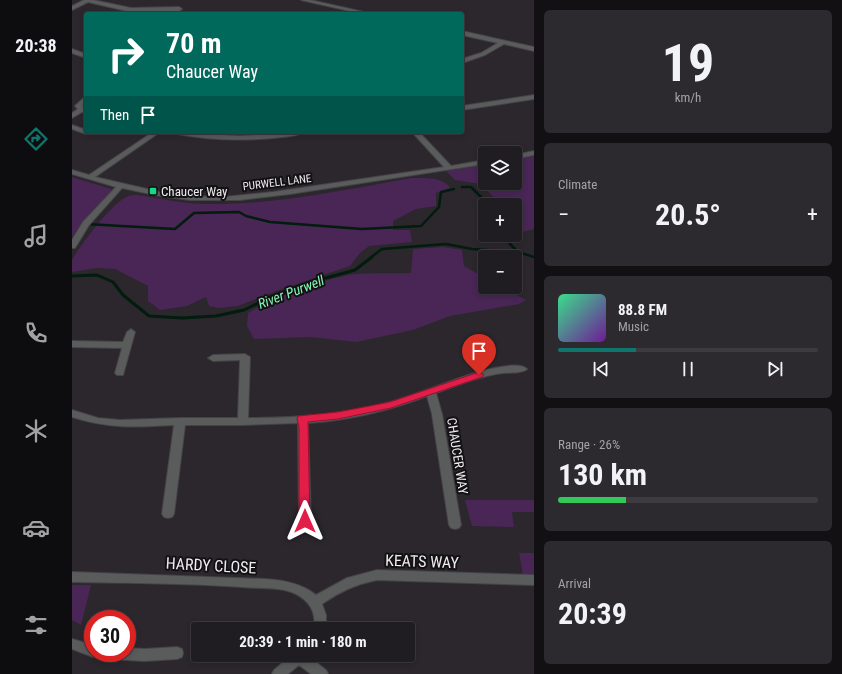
<!DOCTYPE html>
<html lang="en">
<head>
<meta charset="utf-8">
<style>
	body { margin:0; font-family:"Roboto Condensed",sans-serif; background:#2d2a2f; color:#f1f3f6; height:100vh; display:flex; flex-direction:column; font-size:15px; white-space:nowrap }
	* { box-sizing:border-box; margin:0 }
	p { font-size:13px; color:#a2a2a5 }
	.icon { flex:none; width:22px; height:22px; fill:none; stroke:currentColor; stroke-width:2; stroke-linecap:round; stroke-linejoin:round }
	.map { position:relative; flex:1; overflow:hidden }
	.details { display:flex; flex-direction:column; gap:10px; padding:10px; background:#121013; width:308px }
	.details>* { flex:none }
	.top-card { position:absolute; left:12px; top:12px; width:380px; height:122px; border-radius:4px; box-shadow:0 2px 6px #0003,0 0 0 1px #3d3b40; background:#00695c; color:#fff; overflow:hidden }
	.controls { position:absolute; left:406px; top:146px; display:grid; gap:8px }
	.controls a { display:grid; place-items:center; width:44px; height:44px; border-radius:4px; background:#201d22; box-shadow:0 2px 6px #0003,0 0 0 1px #3d3b40; font-size:20px }
	.speed { position:absolute; left:12px; top:610px; display:flex; gap:8px; font-size:20px; font-weight:700; text-align:center }
	.speed>* { display:grid; place-content:center; width:52px; height:52px; border-radius:50%; background:#201d22; box-shadow:0 2px 6px #0003,0 0 0 1px #3d3b40; line-height:1 }
	.speed .limit { border:6px solid #d22; background:#fff; color:#111 }
	.pin { position:absolute; display:grid; place-items:center; width:34px; height:34px; color:#fff; margin:-41px -17px; border-radius:50% 50% 50% 0; rotate:-45deg; box-shadow:0 0 4px #0007 }
	.pin .icon { rotate:45deg }
	.me { position:absolute; width:44px; margin:-22px; rotate:0deg; stroke-linejoin:round; filter:drop-shadow(0 0 3px #0008) }
	.turn { display:flex; align-items:center; gap:14px; height:84px; padding:0 16px; font-size:18px }
	.turn .icon { width:52px; height:52px; stroke-width:2.5 }
	.turn b { display:block; font-size:28px; line-height:34px }
	.then { display:flex; align-items:center; height:38px; padding:0 16px; background:#0003; gap:8px; font-size:15px }
	.big { font-size:30px; font-weight:700; line-height:1.1 }
	.details .tile { flex:1; display:flex; flex-direction:column; justify-content:center; gap:6px; min-width:0; padding:0 14px; border-radius:6px; background:#2d2a2f }
	.details .dial { align-items:center; gap:0 }
	.dial b { font-size:52px; line-height:1 }
	.song { display:flex; align-items:center; gap:12px }
	.cover { width:48px; height:48px; border-radius:6px; background:linear-gradient(135deg,hsl(150 70% 55%),hsl(280 70% 35%)) }
	.played { height:4px; border-radius:2px; background:linear-gradient(90deg,#0f766e 30%,#3d3b40 30%) }
	.keys { display:flex; justify-content:space-around; direction:ltr }
	.heat { display:flex; justify-content:space-between; align-items:center; font-size:22px; direction:ltr }
	.charge { height:6px; border-radius:3px; background:linear-gradient(90deg,#34c759 26%,#3d3b40 0) }
	.trip { position:absolute; left:119px; top:622px; width:224px; height:40px; border-radius:4px; background:#201d22; box-shadow:0 2px 6px #0003,0 0 0 1px #3d3b40; font-weight:700; line-height:40px; text-align:center }
	main { display:flex; flex:1; min-height:0 }
	.dock { display:flex; flex-direction:column; width:72px; justify-content:space-around; align-items:center; background:#0d0c0e; color:#a2a2a5 }
	.dock .icon { width:28px; height:28px }
	.dock .current { color:#0f766e }
	.dock b { font-size:18px; color:#f1f3f6 }
	.map>svg:first-child { display:block }
	.green { fill:#492656 }
	.lines { fill:none; stroke-linecap:round; stroke-linejoin:round }
	.stream-far1 { stroke:#021c0e; stroke-width:2.5 }
	.stream { stroke:#021c0e; stroke-width:3 }
	.minor-casing { stroke:#464348; stroke-width:2 }
	.minor { fill:#595c5a; fill-rule:evenodd }
	.route { fill:#e11d48; stroke:#92132f }
	.poi-dot { fill:#15d989; stroke:#131113; stroke-width:1.5 }
	.labels { text-anchor:middle; stroke-width:4; stroke-linejoin:round; paint-order:stroke }
	.far-street-label { font-size:11px; fill:#eeecef; stroke:#131113 }
	.poi-label { font-size:13px; fill:#eeecef; stroke:#131113; text-anchor:start }
	.street-label { font-size:13px; fill:#eeecef; stroke:#131113 }
	.water-label { font-size:14px; font-style:italic; fill:#82f5b6; stroke:#131113 }
	.near-street-label { font-size:16px; fill:#eeecef; stroke:#131113 }
</style>
</head>
<body>
<main>
<nav class="dock">
<b>20:38</b>
<svg class="icon current" aria-label="directions" viewBox="0 0 24 24"><path d="M12 3l9 9-9 9-9-9zM9 14v-3h6M13 9l2 2-2 2"/></svg>
<svg class="icon" aria-label="music" viewBox="0 0 24 24"><path d="M9 18V5l10-2v13"/><circle cx="6" cy="18" r="3"/><circle cx="16" cy="16" r="3"/></svg>
<svg class="icon" aria-label="phone" viewBox="0 0 24 24"><path d="M5 4h4l2 5-3 2q2 4 5 5l2-3 5 2v4C11 20 4 13 5 4z"/></svg>
<svg class="icon" aria-label="climate" viewBox="0 0 24 24"><path d="M12 3v18M4 7l16 10M4 17L20 7"/></svg>
<svg class="icon" aria-label="car" viewBox="0 0 24 24"><path d="M5 17H2v-5l4-1 3-4h7l3 4 3 1v5h-3M9 17h6M6 11h13"/><circle cx="7" cy="17" r="2"/><circle cx="17" cy="17" r="2"/></svg>
<svg class="icon" aria-label="filters" viewBox="0 0 24 24"><path d="M4 7h16M4 17h16"/><circle cx="9" cy="7" r="2"/><circle cx="15" cy="17" r="2"/></svg>
</nav>
<div class="map">
<svg width="462" height="674" viewBox="0 0 462 674">
	<rect width="100%" height="100%" fill="#2b272d"/>
	<path class="green" d="M 462,156 L 462,229 L 443,234 L 443,205 L 429,205 L 409,184 L 383,180 L 374,171 L 413,165 L 413,183 L 443,183 L 443,160 Z
		M 0,177 L 39,189 L 39,193 L 21,210 L 0,237 Z
		M 339,178 C 351,178 371,176 378,188 L 364,193 L 364,206 L 344,209 L 321,221 L 321,230 L 338,230 L 340,242 L 297,246 L 288,253 L 278,266 L 204,291 L 166,306 L 147,308 L 137,306 L 134,297 L 115,306 L 88,310 L 76,301 L 76,286 L 43,269 L 25,268 L 0,272 L 0,260 L 4,253 C 14,239 42,200 57,196 C 65,193 75,197 84,198 C 101,201 118,204 135,204 C 203,205 272,190 339,178 Z
		M 371,247 L 390,250 L 392,266 L 413,278 L 413,287 L 429,287 L 454,300 L 447,304 L 378,316 L 341,330 L 284,342 L 238,337 L 182,339 L 175,326 L 176,313 C 207,295 242,282 277,275 C 297,272 319,274 339,273 L 341,249 Z
		M 393,500 L 462,500 L 462,512 L 440,512 L 442,527 L 400,526 Z
		M 447,553 L 462,553 L 462,576 L 451,575 Z
		M 0,585 L 19,585 L 9,625 L 0,620 Z"/>
	<g class="lines">
		<path class="stream-far1" d="M 390,187 L 399,187 L 417,205
			M 14,224 L 103,229 L 122,213 L 167,212 L 174,216 L 198,222 L 290,229 L 349,226 L 367,207 L 369,192 L 382,189
			M 433,235 L 438,244 L 446,252
			M 298,258 L 310,249 L 374,244 L 400,249 L 446,252 L 462,257"/>
		<path class="stream" d="M 0,276 L 25,275 L 41,282 L 51,295 L 77,316 L 110,318 L 144,316 L 172,310 L 201,296 L 243,281 L 283,270 L 300,257"/>
		<defs>
			<path id="minor" d="M 12,0 L 21,0 L 59,8 L 107,7 L 110,9 L 107,11 L 59,12 L 16,2 L 0,10 L 0,6 Z
				M 229,0 L 238,0 L 301,14 L 291,14 Z
				M 390,31 L 462,47 L 462,51 L 432,44 L 413,55 L 390,63 L 390,59 L 409,53 L 426,43 L 390,35 Z
				M 0,49 L 14,54 L 14,58 L 0,53 Z
				M 462,95 L 462,99 L 390,110 L 390,106 Z
				M 14,96 L 14,101 L 10,106 L 14,109 L 14,113 L 10,112 L 0,118 L 0,113 L 6,109 L 3,106 Z
				M 0,125 L 14,130 L 14,132 L 17,132 L 14,134 L 0,129 Z
				M 81,132 L 88,132 L 23,177 L 88,192 L 118,196 L 152,197 L 201,192 L 372,167 L 340,132 L 347,132 L 379,166 L 413,160 L 413,164 L 218,194 L 168,200 L 118,200 L 88,196 L 50,188 L 17,225 L 3,248 L 0,248 L 0,240 L 11,222 L 44,187 L 0,174 L 0,170 L 17,175 Z
				M 102,132 L 167,136 L 232,132 C 227,136 218,136 211,137 C 175,141 141,141 105,134 Z
				M 462,151 L 462,155 L 443,159 L 443,155 Z
				M 59,329 L 63,332 L 51,375 L 45,375 L 43,373 L 50,348 L 0,347 L 0,341 L 51,342 L 55,332 Z
				M 173,354 L 178,357 L 176,418 C 224,418 272,415 318,402 C 339,396 359,388 379,381 C 392,376 445,358 455,369 C 450,374 438,372 431,373 C 408,376 386,385 364,393 L 370,414 L 389,525 L 387,528 L 383,529 L 379,528 L 377,525 L 360,414 L 355,396 C 317,411 277,420 236,423 L 239,521 L 237,524 L 233,525 L 229,524 L 227,521 L 226,423 L 171,425 L 113,425 L 102,514 L 100,517 L 96,518 L 92,517 L 90,514 L 102,425 C 64,427 37,429 0,417 L 0,410 L 26,418 L 48,420 L 108,418 L 166,418 L 168,360 L 141,361 L 136,358 L 141,355 Z
				M 305,570 L 462,575 L 462,585 L 305,580 C 284,584 267,592 250,604 L 254,615 L 254,629 L 242,629 C 244,613 239,602 224,594 C 208,586 187,589 170,587 C 113,583 57,583 0,582 L 0,572 L 193,579 C 211,580 229,583 244,595 L 275,578 Z
				M 0,639 L 21,645 L 21,653 L 26,653 L 26,655 L 21,657 L 0,649 Z
				M 105,647 L 110,649 L 111,653 L 110,657 L 105,659 L 73,661 L 34,659 L 29,657 L 28,653 L 55,653 L 55,648 L 73,649 Z
				M 220,655 L 235,655 L 254,670 L 256,674 L 239,674 L 227,665 L 216,674 L 200,674 L 202,670 Z"/>
		</defs>
		<use href="#minor" class="minor-casing"/>
		<use href="#minor" class="minor"/>
	</g>
	<path class="route" d="M 407,372 L 412,375 L 410,377 L 319,408 L 266,419 L 236,422 L 238,521 L 237,524 L 229,524 L 227,521 L 227,427 L 225,419 L 226,416 L 266,412 L 318,402 Z"/>
	<rect class="poi-dot" x="77" y="187" width="8" height="8" rx="2"/>
	<g class="labels">
		<g class="far-street-label">
			<text transform="translate(205 182) rotate(-7)" y="4">PURWELL LANE</text>
		</g>
		<g class="poi-label">
			<text x="89" y="196">Chaucer Way</text>
		</g>
		<g class="street-label">
			<text transform="translate(386 456) rotate(81)" y="5">CHAUCER WAY</text>
		</g>
		<g class="water-label">
			<text transform="translate(219 292) rotate(-21)" y="5">River Purwell</text>
		</g>
		<g class="near-street-label">
			<text transform="translate(350 561) rotate(2)" y="6">KEATS WAY</text>
			<text transform="translate(139 565) rotate(3)" y="6">HARDY CLOSE</text>
		</g>
	</g>
</svg>
<div class="controls">
<a><svg class="icon" aria-label="layers" viewBox="0 0 24 24"><path d="M12 4l9 5-9 5-9-5zM3 14l9 5 9-5"/></svg></a>
<a>+</a>
<a>−</a>
</div>
<div class="speed"><div class="limit">30</div></div>
<div class="pin" style="left:407px;top:375px;background:#d93025"><svg class="icon" aria-label="arrive" viewBox="0 0 24 24"><path d="M6 21V4h12l-3 4 3 4H6"/></svg></div>
<svg class="me" style="left:233px;top:521px" viewBox="-20 -20 40 40"><path d="M0-17L14 15 0 8-14 15z" fill="#e11d48" stroke="#fff" stroke-width="4"/></svg>
<div class="trip">20:39 · 1 min · 180 m</div>
<div class="top-card">
<div class="turn"><svg class="icon" aria-label="right" viewBox="0 0 24 24"><path d="M7 20v-9h11M14 6l5 5-5 5"/></svg><div><b>70 m</b>Chaucer Way</div></div>
<div class="then">Then<svg class="icon" aria-label="arrive" viewBox="0 0 24 24"><path d="M6 21V4h12l-3 4 3 4H6"/></svg></div>
</div>
</div>
<section class="details">
<div class="tile dial"><b>19</b><p>km/h</p></div>
<div class="tile"><p>Climate</p>
<div class="heat"><a>−</a><b class="big">20.5°</b><a>+</a></div>
</div>
<div class="tile">
<div class="song"><i class="cover"></i><div><b>88.8 FM</b><p>Music</p></div></div>
<div class="played"></div>
<div class="keys"><svg class="icon" aria-label="previous" viewBox="0 0 24 24"><path d="M18 5L8 12l10 7zM5 5v14"/></svg><svg class="icon" aria-label="pause" viewBox="0 0 24 24"><path d="M8 5v14M16 5v14"/></svg><svg class="icon" aria-label="next" viewBox="0 0 24 24"><path d="M6 5l10 7-10 7zM19 5v14"/></svg></div>
</div>
<div class="tile"><p>Range · 26%</p><b class="big">130 km</b><div class="charge"></div></div>
<div class="tile"><p>Arrival</p><b class="big">20:39</b></div>
</section>
</main>
</body>
</html>
